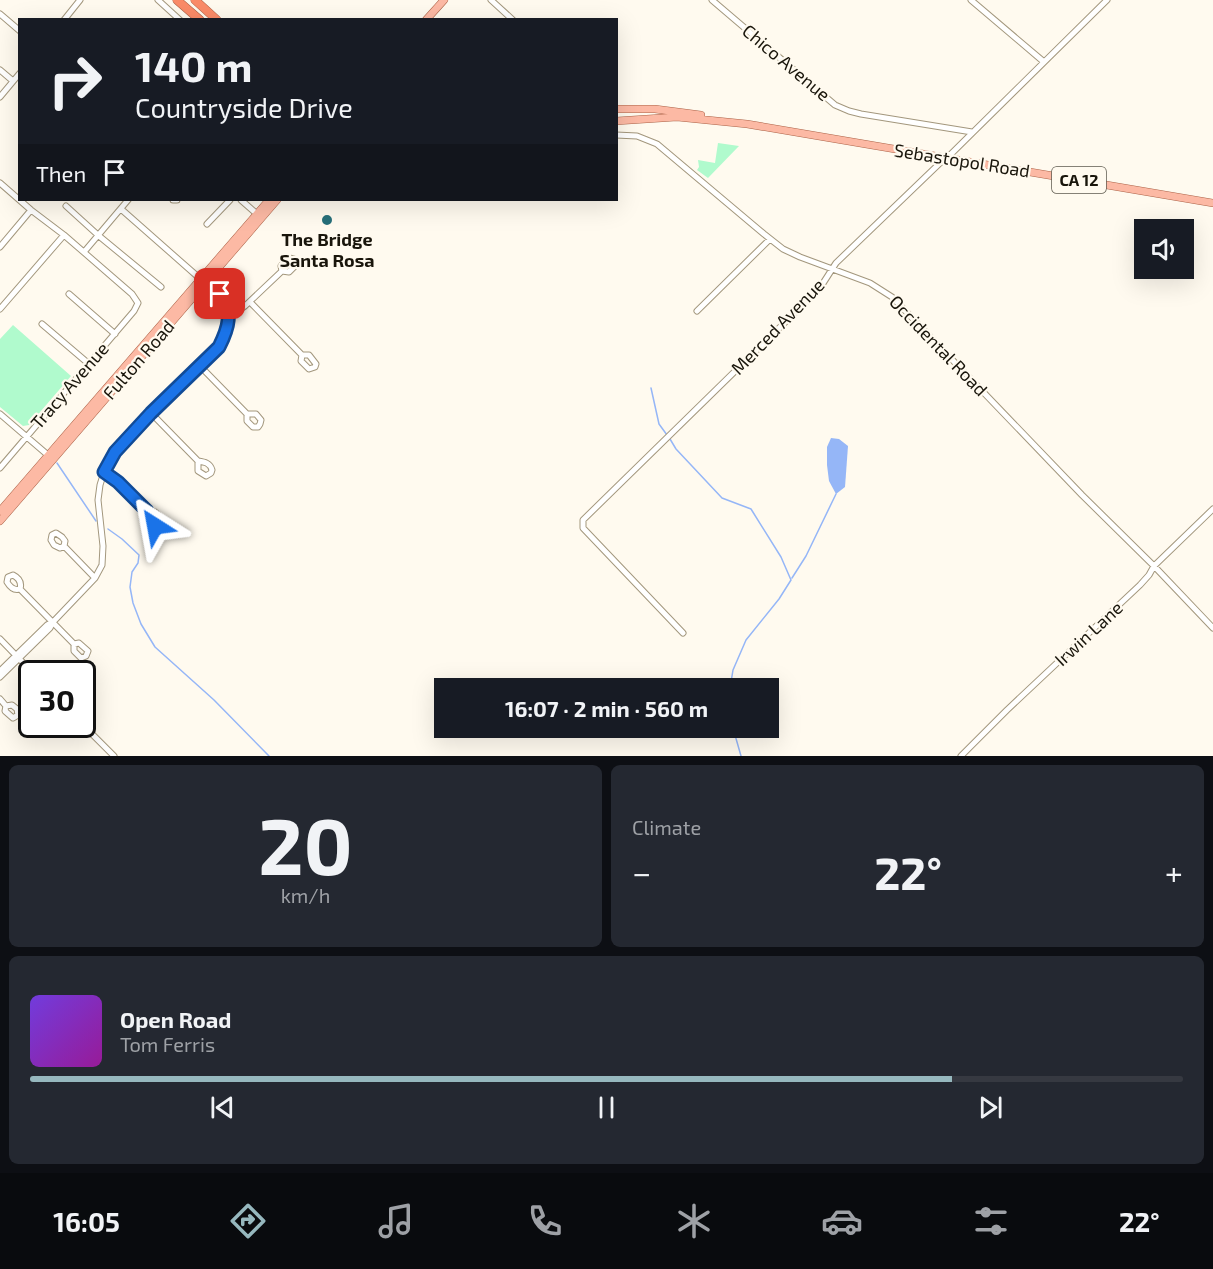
<!DOCTYPE html>
<html lang="en">
<head>
<meta charset="utf-8">
<style>
	body { margin:0; font-family:"Exo 2",sans-serif; background:#242831; color:#f1f3f6; height:100vh; display:flex; flex-direction:column; font-size:22px; white-space:nowrap }
	* { box-sizing:border-box; margin:0 }
	p { font-size:20px; color:#9ea1a6 }
	.icon { flex:none; width:33px; height:33px; fill:none; stroke:currentColor; stroke-width:2; stroke-linecap:round; stroke-linejoin:round }
	.map { position:relative; height:756px; overflow:hidden }
	.sheet { display:flex; flex-direction:column; gap:9px; padding:9px; background:#0d0f14; flex:1 }
	.sheet>* { flex:none }
	.guide { position:absolute; left:18px; top:18px; width:600px; height:183px; border-radius:0px; box-shadow:0 6px 24px #0002; background:#171b24; color:#f1f3f6; overflow:hidden }
	.tools { position:absolute; left:1134px; top:219px; display:grid; gap:12px }
	.tools a { display:grid; place-items:center; width:60px; height:60px; border-radius:0px; background:#171b24; box-shadow:0 6px 24px #0002; font-size:30px }
	.speed { position:absolute; left:18px; top:660px; display:flex; gap:12px; font-size:30px; font-weight:700; text-align:center }
	.speed>* { display:grid; place-content:center; width:78px; height:78px; border-radius:50%; background:#171b24; box-shadow:0 6px 24px #0002; line-height:1 }
	.speed .limit { border:3px solid #111; border-radius:9px; background:#fff; color:#111 }
	.pin { position:absolute; display:grid; place-items:center; width:51px; height:51px; color:#fff; margin:-26px; border-radius:12px; box-shadow:0 3px 9px #0006 }
	.me { position:absolute; width:66px; margin:-33px; rotate:326deg; stroke-linejoin:round; filter:drop-shadow(0 0 4px #0008) }
	.turn { display:flex; align-items:center; gap:21px; height:126px; padding:0 18px; font-size:27px }
	.turn .icon { width:78px; height:78px; stroke-width:2.5 }
	.turn b { display:block; font-size:42px; line-height:51px }
	.then { display:flex; align-items:center; height:57px; padding:0 18px; background:#0003; gap:12px; font-size:22px }
	.big { font-size:45px; font-weight:700; line-height:1.1 }
	.sheet .card { flex:1; display:flex; flex-direction:column; justify-content:center; gap:9px; min-width:0; padding:0 21px; border-radius:9px; background:#242831 }
	.sheet .dial { align-items:center; gap:0 }
	.dial b { font-size:78px; line-height:1 }
	.song { display:flex; align-items:center; gap:18px }
	.cover { width:72px; height:72px; border-radius:9px; background:linear-gradient(135deg,hsl(260 70% 55%),hsl(300 70% 35%)) }
	.played { height:6px; border-radius:3px; background:linear-gradient(90deg,#96b8be 80%,#363941 80%) }
	.keys { display:flex; justify-content:space-around; direction:ltr }
	.heat { display:flex; justify-content:space-between; align-items:center; font-size:33px; direction:ltr }
	.sheet .tiles { flex:1; display:grid; gap:9px; grid-template-columns:1fr 1fr }
	.card:last-child { grid-column:span 2 }
	.trip { position:absolute; left:434px; top:678px; width:345px; height:60px; border-radius:0px; background:#171b24; box-shadow:0 6px 24px #0002; font-weight:700; line-height:60px; text-align:center }
	.tab-bar { display:flex; height:96px; justify-content:space-around; align-items:center; background:#090b0e; color:#9ea1a6 }
	.tab-bar .icon { width:42px; height:42px }
	.tab-bar .on { color:#96b8be }
	.tab-bar b { font-size:27px; color:#f1f3f6 }
	.map>svg:first-child { display:block }
	.green { fill:#b0facd }
	.water { fill:#95b6f7 }
	.lines { fill:none; stroke-linecap:round; stroke-linejoin:round }
	.stream { stroke:#95b6f7; stroke-width:1.5 }
	.minor-casing { stroke:#a3977d; stroke-width:7 }
	.major-casing { stroke:#ab6247; stroke-width:8 }
	.highway-casing { stroke:#ab6247; stroke-width:9 }
	.minor { stroke:#fff; stroke-width:5 }
	.major { stroke:#fcb9a4; stroke-width:7 }
	.highway { stroke:#fa8b68; stroke-width:8 }
	.route-casing { stroke:#114b97; stroke-width:15 }
	.route { stroke:#1a73e8; stroke-width:10 }
	.poi-dot { fill:#266f79; stroke:#fffaef; stroke-width:2 }
	.labels { text-anchor:middle; stroke-width:4.5; stroke-linejoin:round; paint-order:stroke }
	.shield { fill:#fffaef; stroke:#5e5a4f; stroke-width:1.5 }
	.shield-label { font-size:16px; font-weight:bold; fill:#19150b }
	.street-label { font-size:18px; fill:#19150b; stroke:#fffaef }
	.poi-label { font-size:18px; font-weight:bold; fill:#19150b; stroke:#fffaef }
</style>
</head>
<body>
<div class="map">
<svg width="1213" height="756" viewBox="0 0 1213 756">
	<rect width="100%" height="100%" fill="#fffaef"/>
	<path class="green" d="M 718,143 L 739,146 L 708,178 L 697,170 L 699,167 L 698,160 L 715,163 Z
		M 13,325 L 71,376 L 29,425 L 23,426 L 0,407 L 0,339 Z"/>
	<path class="water" d="M 831,438 L 839,439 L 848,446 L 845,487 L 836,494 L 829,481 L 827,465 L 827,447 Z"/>
	<g class="lines">
		<path class="stream" d="M 651,388 L 659,424 L 667,435
			M 670,439 L 676,449 L 722,498 L 751,509 L 781,557 L 791,580 L 779,599 L 746,640 L 733,670 L 730,688
			M 57,463 L 96,521
			M 108,529 L 122,539 L 139,555 L 138,563 L 132,572 L 130,587 L 133,603 L 141,624 L 155,647 L 214,700 L 269,756
			M 792,578 L 806,556 L 836,494
			M 733,728 L 741,756"/>
		<defs>
			<path id="minor" d="M 158,0 L 180,20
				M 491,0 L 513,20
				M 712,0 L 835,105 L 849,111 L 861,114 L 972,132
				M 971,0 L 1044,62
				M 0,14 L 20,31
				M 64,20 L 80,0
				M 0,70 L 13,81
				M 0,97 L 20,73
				M 616,135 L 637,136 L 657,144 L 764,234 L 783,249 L 800,257 L 870,283 L 892,297 L 1082,495 L 1154,566 L 1213,628
				M 0,183 L 31,210 L 64,235 L 132,294 L 138,303 L 134,311 L 0,468
				M 173,200 L 177,200
				M 241,200 L 257,214
				M 66,206 L 99,236 L 161,287
				M 121,209 L 205,283 L 217,296 L 227,311
				M 207,224 L 230,200
				M 0,247 L 31,210
				M 84,252 L 128,200
				M 69,294 L 115,334
				M 250,302 L 302,355 L 301,361 L 309,369 L 315,367 L 316,364 L 309,355 L 302,355
				M 0,309 L 64,235
				M 697,311 L 770,239
				M 228,313 L 239,310 L 245,306 L 282,271 L 289,272 L 296,265 L 294,259 L 289,258 L 286,260 L 281,266 L 282,271
				M 42,324 L 89,364
				M 200,366 L 247,414 L 247,421 L 253,427 L 258,427 L 260,424 L 261,420 L 256,414 L 247,414
				M 151,413 L 198,461 L 198,471 L 206,476 L 211,473 L 212,470 C 210,463 205,462 198,461
				M 0,414 L 49,456
				M 104,472 L 118,482 L 147,511 C 146,518 148,522 155,526 L 158,525 L 160,521 L 160,517 L 155,512 L 147,511
				M 64,546 L 60,548 L 54,545 L 51,540 L 52,535 L 56,533 L 62,537 L 65,541 L 64,546 L 95,578
				M 20,589 C 14,591 10,587 7,582 L 8,577 L 13,575 C 19,578 22,582 20,589 L 74,644 L 74,651 L 81,658 L 86,656 L 88,651 L 79,643 L 74,644
				M 683,633 L 583,528 L 583,520 L 820,288 L 836,263 L 940,163 L 951,154 L 1107,0
				M 0,639 L 34,674
				M 0,671 L 47,625 L 53,622 L 95,578 L 102,565 L 103,546 L 98,500 L 100,485 L 104,472 L 115,452 L 151,413 L 219,347 C 221,342 224,338 226,333 C 234,313 225,292 205,283
				M 0,677 L 50,628 L 53,622
				M 0,699 L 6,706 L 5,711 L 13,718 L 18,715 L 17,709 L 12,705 L 6,706
				M 82,724 L 114,756
				M 961,756 L 1007,710 L 1140,585 L 1149,575 L 1154,566 L 1213,509"/>
			<path id="major" d="M 426,20 L 444,0
				M 616,109 L 655,109 L 701,115
				M 616,121 L 677,117 L 747,124 L 1213,203
				M 0,511 L 269,200
				M 0,521 L 277,200"/>
			<path id="highway" d="M 177,0 L 200,20
				M 195,0 L 217,20"/>
		</defs>
		<use href="#minor" class="minor-casing"/>
		<use href="#major" class="major-casing"/>
		<use href="#highway" class="highway-casing"/>
		<use href="#minor" class="minor"/>
		<use href="#major" class="major"/>
		<use href="#highway" class="highway"/>
	</g>
	<g class="lines">
		<defs>
			<path id="route" d="M 155,526 L 147,519 L 147,511 L 118,482 L 104,472 L 115,452 L 151,413 L 219,347 C 229,327 233,313 220,294"/>
		</defs>
		<use href="#route" class="route-casing"/>
		<use href="#route" class="route"/>
	</g>
	<circle class="poi-dot" cx="327" cy="220" r="6"/>
	<g class="labels">
		<rect class="shield" x="1052" y="167" width="54" height="26" rx="4.5"/>
		<g class="shield-label">
			<text x="1079" y="186">CA 12</text>
		</g>
		<g class="street-label">
			<text transform="translate(786 63) rotate(40)" y="6">Chico Avenue</text>
			<text transform="translate(962 161) rotate(9)" y="6">Sebastopol Road</text>
			<text transform="translate(778 327) rotate(-46)" y="6">Merced Avenue</text>
			<text transform="translate(938 346) rotate(46)" y="6">Occidental Road</text>
			<text transform="translate(139 360) rotate(-49)" y="6">Fulton Road</text>
			<text transform="translate(70 386) rotate(-49)" y="6">Tracy Avenue</text>
			<text transform="translate(1089 634) rotate(-43)" y="6">Irwin Lane</text>
		</g>
		<g class="poi-label">
			<text x="327" y="246">The Bridge<tspan x="327" dy="21">Santa Rosa</tspan></text>
		</g>
	</g>
</svg>
<div class="tools">
<a><svg class="icon" aria-label="sound" viewBox="0 0 24 24"><path d="M4 9h4l5-4v14l-5-4H4zM17 9q2 3 0 6"/></svg></a>
</div>
<div class="speed"><div class="limit">30</div></div>
<div class="pin" style="left:220px;top:294px;background:#d93025"><svg class="icon" aria-label="arrive" viewBox="0 0 24 24"><path d="M6 21V4h12l-3 4 3 4H6"/></svg></div>
<svg class="me" style="left:155px;top:526px" viewBox="-20 -20 40 40"><path d="M0-17L14 15 0 8-14 15z" fill="#1a73e8" stroke="#fff" stroke-width="4"/></svg>
<div class="trip">16:07 · 2 min · 560 m</div>
<div class="guide">
<div class="turn"><svg class="icon" aria-label="right" viewBox="0 0 24 24"><path d="M7 20v-9h11M14 6l5 5-5 5"/></svg><div><b>140 m</b>Countryside Drive</div></div>
<div class="then">Then<svg class="icon" aria-label="arrive" viewBox="0 0 24 24"><path d="M6 21V4h12l-3 4 3 4H6"/></svg></div>
</div>
</div>
<section class="sheet">
<div class="tiles">
<div class="card dial"><b>20</b><p>km/h</p></div>
<div class="card"><p>Climate</p>
<div class="heat"><a>−</a><b class="big">22°</b><a>+</a></div>
</div>
<div class="card">
<div class="song"><i class="cover"></i><div><b>Open Road</b><p>Tom Ferris</p></div></div>
<div class="played"></div>
<div class="keys"><svg class="icon" aria-label="previous" viewBox="0 0 24 24"><path d="M18 5L8 12l10 7zM5 5v14"/></svg><svg class="icon" aria-label="pause" viewBox="0 0 24 24"><path d="M8 5v14M16 5v14"/></svg><svg class="icon" aria-label="next" viewBox="0 0 24 24"><path d="M6 5l10 7-10 7zM19 5v14"/></svg></div>
</div>
</div>
</section>
<nav class="tab-bar">
<b>16:05</b>
<svg class="icon on" aria-label="directions" viewBox="0 0 24 24"><path d="M12 3l9 9-9 9-9-9zM9 14v-3h6M13 9l2 2-2 2"/></svg>
<svg class="icon" aria-label="music" viewBox="0 0 24 24"><path d="M9 18V5l10-2v13"/><circle cx="6" cy="18" r="3"/><circle cx="16" cy="16" r="3"/></svg>
<svg class="icon" aria-label="phone" viewBox="0 0 24 24"><path d="M5 4h4l2 5-3 2q2 4 5 5l2-3 5 2v4C11 20 4 13 5 4z"/></svg>
<svg class="icon" aria-label="climate" viewBox="0 0 24 24"><path d="M12 3v18M4 7l16 10M4 17L20 7"/></svg>
<svg class="icon" aria-label="car" viewBox="0 0 24 24"><path d="M5 17H2v-5l4-1 3-4h7l3 4 3 1v5h-3M9 17h6M6 11h13"/><circle cx="7" cy="17" r="2"/><circle cx="17" cy="17" r="2"/></svg>
<svg class="icon" aria-label="filters" viewBox="0 0 24 24"><path d="M4 7h16M4 17h16"/><circle cx="9" cy="7" r="2"/><circle cx="15" cy="17" r="2"/></svg>
<b>22°</b>
</nav>
</body>
</html>
